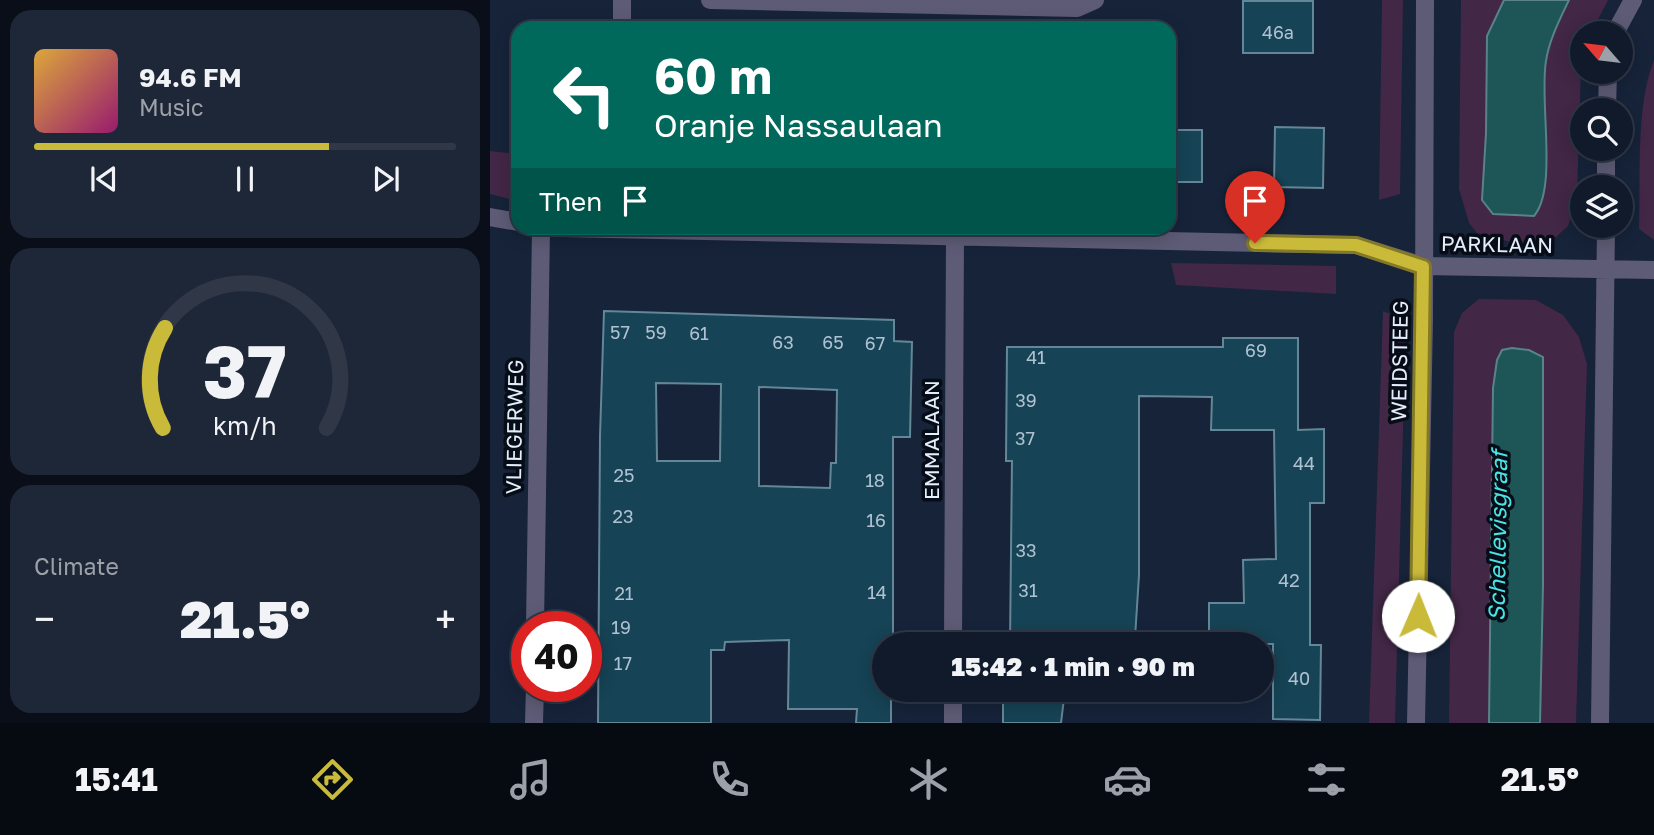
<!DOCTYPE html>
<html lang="en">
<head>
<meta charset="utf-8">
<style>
	body { margin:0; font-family:"Golos Text",sans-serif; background:#1e2737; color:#f1f3f6; height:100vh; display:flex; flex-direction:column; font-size:26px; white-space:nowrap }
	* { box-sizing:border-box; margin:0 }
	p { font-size:23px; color:#9ca1a9 }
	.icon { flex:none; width:38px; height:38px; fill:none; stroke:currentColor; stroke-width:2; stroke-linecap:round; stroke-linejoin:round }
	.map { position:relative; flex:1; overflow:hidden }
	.details { display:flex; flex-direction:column; gap:10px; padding:10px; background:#090e18; width:490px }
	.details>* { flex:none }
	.top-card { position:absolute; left:21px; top:21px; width:665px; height:214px; border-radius:21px; box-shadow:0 4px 18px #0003,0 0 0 2px #303847; background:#00695c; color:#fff; overflow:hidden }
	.needle { width:46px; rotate:298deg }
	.tools { position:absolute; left:1080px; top:21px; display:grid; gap:14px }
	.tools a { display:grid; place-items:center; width:63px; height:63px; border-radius:50%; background:#101a2b; box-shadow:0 4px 18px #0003,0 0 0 2px #303847; font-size:35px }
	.speed { position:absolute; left:21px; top:611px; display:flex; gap:14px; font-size:35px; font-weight:700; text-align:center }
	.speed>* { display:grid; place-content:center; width:91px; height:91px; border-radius:50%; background:#101a2b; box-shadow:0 4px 18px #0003,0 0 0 2px #303847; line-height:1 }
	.speed .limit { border:10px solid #d22; background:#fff; color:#111 }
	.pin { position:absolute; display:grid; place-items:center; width:60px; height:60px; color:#fff; margin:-72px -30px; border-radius:50% 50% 50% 0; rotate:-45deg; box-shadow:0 0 7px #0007 }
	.pin .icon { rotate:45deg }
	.me { position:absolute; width:77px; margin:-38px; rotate:1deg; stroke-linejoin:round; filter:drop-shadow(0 0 5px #0008) }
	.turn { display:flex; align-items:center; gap:24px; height:147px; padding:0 28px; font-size:32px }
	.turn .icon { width:91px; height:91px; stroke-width:2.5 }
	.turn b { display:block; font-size:49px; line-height:60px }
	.then { display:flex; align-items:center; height:66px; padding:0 28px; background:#0003; gap:14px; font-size:26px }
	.big { font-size:52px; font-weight:800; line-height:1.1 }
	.details .card { flex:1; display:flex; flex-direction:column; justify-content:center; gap:10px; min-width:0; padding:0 24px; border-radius:21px; background:#1e2737 }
	.details .dial { align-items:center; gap:0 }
	.dial svg { height:182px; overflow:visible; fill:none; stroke:#303847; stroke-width:7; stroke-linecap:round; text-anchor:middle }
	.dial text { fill:#f1f3f6; stroke:none }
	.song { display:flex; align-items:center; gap:21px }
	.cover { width:84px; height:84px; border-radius:10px; background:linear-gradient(135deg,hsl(40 70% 55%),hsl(320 70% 35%)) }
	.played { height:7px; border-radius:4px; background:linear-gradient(90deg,#c9ba3a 70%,#303847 70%) }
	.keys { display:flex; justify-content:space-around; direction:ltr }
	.heat { display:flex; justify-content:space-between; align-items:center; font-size:38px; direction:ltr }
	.trip { position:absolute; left:382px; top:632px; width:402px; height:70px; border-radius:35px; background:#101a2b; box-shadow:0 4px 18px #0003,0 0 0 2px #303847; font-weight:800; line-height:70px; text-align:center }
	.tabs { display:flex; height:112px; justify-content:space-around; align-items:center; background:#060a11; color:#9ca1a9 }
	.tabs .icon { width:49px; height:49px }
	.tabs .on { color:#c9ba3a }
	.tabs b { font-size:32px; color:#f1f3f6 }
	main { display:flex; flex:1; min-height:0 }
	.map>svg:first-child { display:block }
	.green { fill:#422746 }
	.water { fill:#1e5556; stroke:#598388; stroke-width:2 }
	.building { fill:#164355; stroke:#648797; stroke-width:2; fill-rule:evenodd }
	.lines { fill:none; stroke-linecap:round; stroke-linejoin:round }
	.minor { stroke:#5e5b76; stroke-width:18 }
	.route-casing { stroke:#837926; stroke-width:18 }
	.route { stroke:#c9ba3a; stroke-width:12 }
	.labels { text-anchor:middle; stroke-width:7; stroke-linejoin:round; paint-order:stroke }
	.number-label { font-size:18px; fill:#b0c2d2 }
	.street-label { font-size:21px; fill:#e3edfc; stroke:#070d16 }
	.water-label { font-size:23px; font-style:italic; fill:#4ae3e5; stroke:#070d16 }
</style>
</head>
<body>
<main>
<section class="details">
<div class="card">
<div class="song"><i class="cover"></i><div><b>94.6 FM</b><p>Music</p></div></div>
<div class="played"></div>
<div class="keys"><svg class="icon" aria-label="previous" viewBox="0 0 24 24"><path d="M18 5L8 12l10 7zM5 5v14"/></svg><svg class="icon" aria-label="pause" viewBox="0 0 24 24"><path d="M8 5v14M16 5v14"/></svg><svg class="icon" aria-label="next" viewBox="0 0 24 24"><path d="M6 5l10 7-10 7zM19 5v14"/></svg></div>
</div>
<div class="card dial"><svg viewBox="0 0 100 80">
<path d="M14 69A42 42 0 1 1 86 69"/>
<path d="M14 69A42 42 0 0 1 15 25" stroke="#c9ba3a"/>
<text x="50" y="56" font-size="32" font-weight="700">37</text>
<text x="50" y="72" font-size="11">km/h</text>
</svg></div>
<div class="card"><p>Climate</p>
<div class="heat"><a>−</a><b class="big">21.5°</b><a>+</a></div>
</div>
</section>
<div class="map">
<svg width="1164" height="723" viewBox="0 0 1164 723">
	<rect width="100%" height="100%" fill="#162339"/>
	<path class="green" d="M 892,0 L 913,0 L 910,194 L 889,200 Z
		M 971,0 L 1014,0 L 997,36 L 996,133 L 992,200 L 1054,103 L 1056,60 L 1066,26 L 1079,0 L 1118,0 L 1101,33 L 1092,33 L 1087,197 L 1078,226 L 1066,237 L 1032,245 L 987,233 L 979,223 L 969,189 Z
		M 1164,60 L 1164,240 L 1149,229 C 1151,178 1145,108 1164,60 Z
		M 0,151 L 28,154 L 28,201 L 0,194 Z
		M 681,263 L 846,266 L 846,294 L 686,285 Z
		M 989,299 L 1046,300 L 1073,315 L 1089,337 L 1097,364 L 1086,723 L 1050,723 L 1053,585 L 1000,696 L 999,723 L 959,723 L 964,332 L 972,313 Z
		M 893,311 L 916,320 L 905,723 L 879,723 Z"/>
	<path class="water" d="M 1014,0 L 1079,0 C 1070,19 1059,40 1056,61 C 1049,100 1068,188 1044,216 L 1003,214 L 992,200 L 996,133 L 997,36 Z
		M 1022,348 L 1039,350 L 1053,357 L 1053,585 L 1050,723 L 999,723 L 1003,388 L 1007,360 L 1012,350 Z"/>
	<path class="building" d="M 753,1 L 823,1 L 823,53 L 753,53 Z
		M 785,127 L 834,128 L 833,188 L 784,187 Z
		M 679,130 L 712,130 L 712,182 L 679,182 Z
		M 114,311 L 404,320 L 404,341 L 422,342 L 420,437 L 403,437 L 403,644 L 394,644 L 394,690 L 403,690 L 401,691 L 401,723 L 366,723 L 367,709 L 298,709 L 299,640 L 235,642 L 234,650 L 221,650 L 221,723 L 108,723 L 110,436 ZM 166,383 L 231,384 L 230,461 L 167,461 ZM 269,387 L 347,390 L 346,463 L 341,463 L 340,488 L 269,486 Z
		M 733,338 L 808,338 L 808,430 L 834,429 L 834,503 L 820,503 L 820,645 L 831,645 L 830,720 L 783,719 L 783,644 L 719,644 L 719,603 L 754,603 L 753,560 L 786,559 L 784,430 L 721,430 L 722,397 L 649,396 L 649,575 L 645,638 L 623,638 L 618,644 L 579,642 L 579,644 L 520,644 L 522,461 L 516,461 L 517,347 L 733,347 Z
		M 513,690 L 575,690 L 571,723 L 513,723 Z"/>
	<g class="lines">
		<path class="minor" d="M 132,0 L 132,28
			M 220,0 L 587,8 L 605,0
			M 1125,33 L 1143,0
			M 1117,110 L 1118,72
			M 1116,187 L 1116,149
			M 0,217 L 28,222
			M 72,228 L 866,245 L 933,266 L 1164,270
			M 45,626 L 51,228
			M 463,644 L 465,236
			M 44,723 L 45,686
			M 463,723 L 463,690
			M 926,723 L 934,320 L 935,0
			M 1110,723 L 1116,226"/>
	</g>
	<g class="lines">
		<defs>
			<path id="route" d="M 765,243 L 866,245 L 933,267 L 928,616"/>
		</defs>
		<use href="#route" class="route-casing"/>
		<use href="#route" class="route"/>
	</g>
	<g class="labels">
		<g class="number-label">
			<text x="788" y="39">46a</text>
			<text x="130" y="339">57</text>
			<text x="166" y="339">59</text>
			<text x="209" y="340">61</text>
			<text x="293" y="349">63</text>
			<text x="343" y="349">65</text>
			<text x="385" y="350">67</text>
			<text x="766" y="357">69</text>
			<text x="546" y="364">41</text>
			<text x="536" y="407">39</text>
			<text x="535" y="445">37</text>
			<text x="814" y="470">44</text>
			<text x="134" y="482">25</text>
			<text x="385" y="487">18</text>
			<text x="133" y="523">23</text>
			<text x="386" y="527">16</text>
			<text x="536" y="557">33</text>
			<text x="799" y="587">42</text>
			<text x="538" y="597">31</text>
			<text x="387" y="599">14</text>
			<text x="134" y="600">21</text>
			<text x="131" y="634">19</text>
			<text x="133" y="670">17</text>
			<text x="809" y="685">40</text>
		</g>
		<g class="street-label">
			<text transform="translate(1007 245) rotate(1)" y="7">PARKLAAN</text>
			<text transform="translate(910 361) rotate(-89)" y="7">WEIDSTEEG</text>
			<text transform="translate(25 427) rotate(-89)" y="7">VLIEGERWEG</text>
			<text transform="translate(442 440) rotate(-90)" y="7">EMMALAAN</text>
		</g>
		<g class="water-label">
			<text transform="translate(1008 536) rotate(-89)" y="8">Schellevisgraaf</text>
		</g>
	</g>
</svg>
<div class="tools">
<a><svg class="needle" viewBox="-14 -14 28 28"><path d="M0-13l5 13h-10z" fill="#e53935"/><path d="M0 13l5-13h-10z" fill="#9ca1a9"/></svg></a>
<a><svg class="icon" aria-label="search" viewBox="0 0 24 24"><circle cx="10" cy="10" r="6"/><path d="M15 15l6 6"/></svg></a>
<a><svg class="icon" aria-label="layers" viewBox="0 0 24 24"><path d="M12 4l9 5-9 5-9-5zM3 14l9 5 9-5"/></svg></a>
</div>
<div class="speed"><div class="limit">40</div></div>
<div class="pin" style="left:765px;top:243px;background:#d93025"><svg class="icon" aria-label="arrive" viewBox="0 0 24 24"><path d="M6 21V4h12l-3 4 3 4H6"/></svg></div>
<svg class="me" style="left:928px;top:616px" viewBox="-20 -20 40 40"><circle r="19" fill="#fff"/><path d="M0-13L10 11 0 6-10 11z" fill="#c9ba3a"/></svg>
<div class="trip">15:42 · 1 min · 90 m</div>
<div class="top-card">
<div class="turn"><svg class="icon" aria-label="left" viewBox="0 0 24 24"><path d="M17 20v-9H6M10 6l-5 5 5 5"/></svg><div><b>60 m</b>Oranje Nassaulaan</div></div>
<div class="then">Then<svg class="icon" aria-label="arrive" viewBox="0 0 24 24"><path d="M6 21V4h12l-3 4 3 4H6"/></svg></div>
</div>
</div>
</main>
<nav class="tabs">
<b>15:41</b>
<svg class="icon on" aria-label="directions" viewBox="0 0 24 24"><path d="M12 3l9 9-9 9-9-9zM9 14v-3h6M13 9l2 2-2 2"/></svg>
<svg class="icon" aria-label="music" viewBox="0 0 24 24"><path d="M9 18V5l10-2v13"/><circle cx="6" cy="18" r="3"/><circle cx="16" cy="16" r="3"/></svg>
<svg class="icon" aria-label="phone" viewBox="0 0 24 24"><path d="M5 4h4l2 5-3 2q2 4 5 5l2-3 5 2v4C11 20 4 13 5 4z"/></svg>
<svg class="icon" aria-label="climate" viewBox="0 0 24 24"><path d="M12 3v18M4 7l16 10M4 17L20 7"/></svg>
<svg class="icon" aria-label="car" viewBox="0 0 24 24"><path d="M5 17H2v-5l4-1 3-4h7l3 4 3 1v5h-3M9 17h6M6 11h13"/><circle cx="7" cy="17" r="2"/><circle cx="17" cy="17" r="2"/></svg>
<svg class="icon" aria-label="filters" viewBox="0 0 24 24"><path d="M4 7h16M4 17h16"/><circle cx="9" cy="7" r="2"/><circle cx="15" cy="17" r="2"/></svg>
<b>21.5°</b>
</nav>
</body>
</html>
